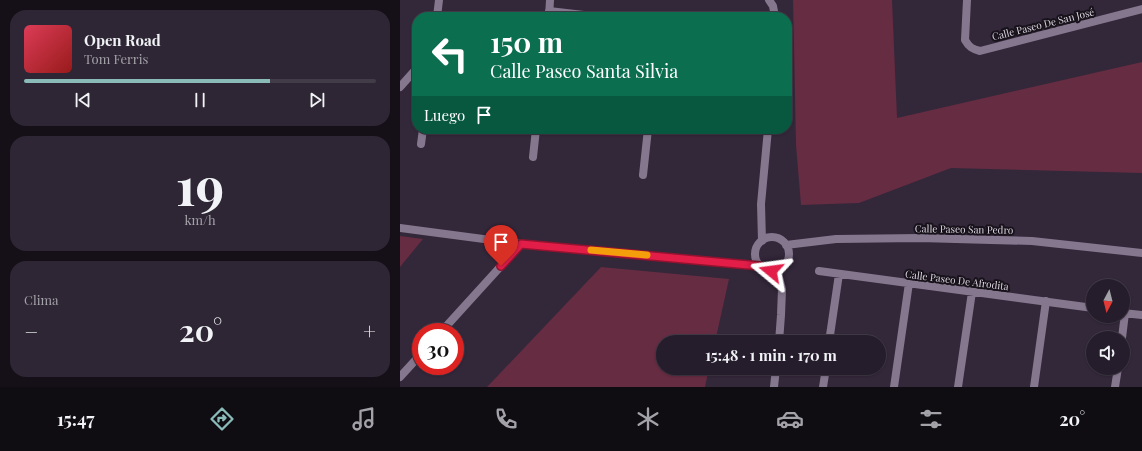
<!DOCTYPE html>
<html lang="es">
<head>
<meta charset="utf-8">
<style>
	body { margin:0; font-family:"Playfair Display",serif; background:#2e2634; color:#f1f3f6; height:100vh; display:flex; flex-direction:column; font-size:15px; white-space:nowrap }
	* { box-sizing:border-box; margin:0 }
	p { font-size:13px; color:#a4a2a9 }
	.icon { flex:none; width:22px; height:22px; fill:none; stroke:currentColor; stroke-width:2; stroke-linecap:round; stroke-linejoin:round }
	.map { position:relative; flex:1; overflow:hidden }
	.drawer { display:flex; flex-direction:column; gap:10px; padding:10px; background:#151018; width:400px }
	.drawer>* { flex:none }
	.top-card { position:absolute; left:12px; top:12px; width:380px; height:122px; border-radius:16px; box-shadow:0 1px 3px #0004,0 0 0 1px #423b48; background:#0b6e4f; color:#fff; overflow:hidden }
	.needle { width:26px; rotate:187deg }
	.buttons { position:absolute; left:686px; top:279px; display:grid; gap:8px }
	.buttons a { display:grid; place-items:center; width:44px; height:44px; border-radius:50%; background:#261d2c; box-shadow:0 1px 3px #0004,0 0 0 1px #423b48; font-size:20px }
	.speed { position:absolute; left:12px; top:323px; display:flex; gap:8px; font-size:20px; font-weight:700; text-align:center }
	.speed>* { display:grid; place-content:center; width:52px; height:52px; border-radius:50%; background:#261d2c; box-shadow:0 1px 3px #0004,0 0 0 1px #423b48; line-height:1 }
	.speed .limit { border:6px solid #d22; background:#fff; color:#111 }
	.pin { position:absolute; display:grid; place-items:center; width:34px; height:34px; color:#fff; margin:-41px -17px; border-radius:50% 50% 50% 0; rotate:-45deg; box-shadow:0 0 4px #0007 }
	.pin .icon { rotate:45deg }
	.me { position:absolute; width:44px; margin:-22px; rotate:286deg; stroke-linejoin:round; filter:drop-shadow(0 0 3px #0008) }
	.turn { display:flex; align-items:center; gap:14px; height:84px; padding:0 12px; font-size:18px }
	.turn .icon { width:52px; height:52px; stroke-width:2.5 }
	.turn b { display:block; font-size:28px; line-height:34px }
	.then { display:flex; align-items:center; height:38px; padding:0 12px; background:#0003; gap:8px; font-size:15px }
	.big { font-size:30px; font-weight:700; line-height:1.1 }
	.drawer .card { flex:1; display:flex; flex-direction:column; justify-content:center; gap:6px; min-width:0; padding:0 14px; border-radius:16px; background:#2e2634 }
	.drawer .dial { align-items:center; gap:0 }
	.dial b { font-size:52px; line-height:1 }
	.song { display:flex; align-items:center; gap:12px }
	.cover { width:48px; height:48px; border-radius:6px; background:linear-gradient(135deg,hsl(350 70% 55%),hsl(0 70% 35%)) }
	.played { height:4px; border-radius:2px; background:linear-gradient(90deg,#8bbbb9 70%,#423b48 70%) }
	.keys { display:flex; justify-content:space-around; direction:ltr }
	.heat { display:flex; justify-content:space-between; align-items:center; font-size:22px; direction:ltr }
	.trip { position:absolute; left:256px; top:335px; width:230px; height:40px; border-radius:20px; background:#261d2c; box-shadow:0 1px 3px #0004,0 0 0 1px #423b48; font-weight:700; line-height:40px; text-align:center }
	.tabs { display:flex; height:64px; justify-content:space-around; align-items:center; background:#0f0c12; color:#a4a2a9 }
	.tabs .icon { width:28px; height:28px }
	.tabs .selected { color:#8bbbb9 }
	.tabs b { font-size:18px; color:#f1f3f6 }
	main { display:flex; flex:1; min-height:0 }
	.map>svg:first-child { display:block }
	.green { fill:#662c41 }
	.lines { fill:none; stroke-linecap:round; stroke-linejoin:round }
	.minor { stroke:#85778e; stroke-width:8 }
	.route-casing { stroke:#92132f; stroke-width:10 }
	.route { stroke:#e11d48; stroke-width:7 }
	.slow { stroke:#f59e0b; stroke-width:7 }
	.labels { text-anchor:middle; stroke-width:4; stroke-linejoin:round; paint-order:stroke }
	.street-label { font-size:10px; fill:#ddd6e2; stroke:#18131b }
</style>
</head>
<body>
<main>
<section class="drawer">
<div class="card">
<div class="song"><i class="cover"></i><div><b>Open Road</b><p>Tom Ferris</p></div></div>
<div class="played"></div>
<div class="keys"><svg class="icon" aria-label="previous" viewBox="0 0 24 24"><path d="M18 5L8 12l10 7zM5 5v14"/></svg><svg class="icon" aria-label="pause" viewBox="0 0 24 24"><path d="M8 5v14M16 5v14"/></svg><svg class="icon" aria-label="next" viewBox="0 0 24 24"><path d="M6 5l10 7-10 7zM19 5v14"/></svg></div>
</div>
<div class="card dial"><b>19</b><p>km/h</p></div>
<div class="card"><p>Clima</p>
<div class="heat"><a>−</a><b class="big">20°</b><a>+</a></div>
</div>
</section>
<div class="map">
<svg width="742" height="387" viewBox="0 0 742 387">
	<rect width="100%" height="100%" fill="#33273a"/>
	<path class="green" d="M 393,0 L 492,0 L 497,118 L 742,62 L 742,173 L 551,168 L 459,203 L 401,205 L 396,145 Z
		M 0,236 L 23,239 L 0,267 Z
		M 201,267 L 329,279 L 315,342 L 263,342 L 263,368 L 309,368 L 305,387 L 87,387 Z"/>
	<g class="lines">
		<path class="minor" d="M 369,0 L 373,6 L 375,17
			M 567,0 L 565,40 C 569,47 572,49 580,51 L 742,9
			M 149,11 L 201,17
			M 37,17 L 39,0
			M 149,17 L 150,0
			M 0,87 L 17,68
			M 21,144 L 23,129
			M 133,157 L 136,129
			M 243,175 L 248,129
			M 0,228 L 121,244 L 360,266
			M355 254a17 17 0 1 1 34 0a17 17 0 1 1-34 0Z
			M 362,241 L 361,204 L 368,129
			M 386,245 L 436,239 L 520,238 L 632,241 L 742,253
			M 377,270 L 382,289 L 381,315 L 379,342
			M 419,271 L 693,308
			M 723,313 L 742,315
			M 41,332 L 121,244
			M 722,338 L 725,313
			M 429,342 L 439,274
			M 0,377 L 21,354
			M 374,387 L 376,368
			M 423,387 L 426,368
			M 494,387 L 509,283
			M 558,387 L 572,292
			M 634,387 L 646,301
			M 715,387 L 718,368"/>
	</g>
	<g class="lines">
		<defs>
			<path id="route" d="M 101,266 L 121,244 L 360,266 L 371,271"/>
		</defs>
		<use href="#route" class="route-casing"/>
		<use href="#route" class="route"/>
		<path class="slow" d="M 191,250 L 247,255"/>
	</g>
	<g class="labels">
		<g class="street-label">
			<text transform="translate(643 24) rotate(-14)" y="4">Calle Paseo De San José</text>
			<text transform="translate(564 229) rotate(1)" y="4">Calle Paseo San Pedro</text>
			<text transform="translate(557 280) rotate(7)" y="4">Calle Paseo De Afrodita</text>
		</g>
	</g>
</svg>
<div class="buttons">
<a><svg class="needle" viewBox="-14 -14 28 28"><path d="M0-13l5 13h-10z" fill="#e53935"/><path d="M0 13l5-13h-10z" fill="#a4a2a9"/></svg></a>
<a><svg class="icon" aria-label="sound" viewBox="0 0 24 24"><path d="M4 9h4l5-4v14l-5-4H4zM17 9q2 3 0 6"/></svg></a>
</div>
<div class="speed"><div class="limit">30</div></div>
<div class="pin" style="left:101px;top:266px;background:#d93025"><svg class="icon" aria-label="arrive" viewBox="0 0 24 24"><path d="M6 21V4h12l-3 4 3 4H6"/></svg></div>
<svg class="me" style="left:371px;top:271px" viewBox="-20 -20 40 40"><path d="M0-17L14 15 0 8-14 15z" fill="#e11d48" stroke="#fff" stroke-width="4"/></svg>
<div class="trip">15:48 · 1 min · 170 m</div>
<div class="top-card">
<div class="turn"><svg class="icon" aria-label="left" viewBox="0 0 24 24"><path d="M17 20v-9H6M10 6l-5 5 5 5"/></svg><div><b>150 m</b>Calle Paseo Santa Silvia</div></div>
<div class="then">Luego<svg class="icon" aria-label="arrive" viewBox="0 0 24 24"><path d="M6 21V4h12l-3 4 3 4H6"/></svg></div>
</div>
</div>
</main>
<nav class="tabs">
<b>15:47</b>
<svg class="icon selected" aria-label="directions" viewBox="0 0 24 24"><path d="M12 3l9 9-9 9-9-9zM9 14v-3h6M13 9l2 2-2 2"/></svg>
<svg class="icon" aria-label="music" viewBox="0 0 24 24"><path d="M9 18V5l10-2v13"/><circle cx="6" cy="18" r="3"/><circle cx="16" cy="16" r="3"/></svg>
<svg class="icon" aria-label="phone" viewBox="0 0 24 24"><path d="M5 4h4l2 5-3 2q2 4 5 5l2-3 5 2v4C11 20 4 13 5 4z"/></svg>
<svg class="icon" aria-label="climate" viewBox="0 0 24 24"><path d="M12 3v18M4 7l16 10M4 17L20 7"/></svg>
<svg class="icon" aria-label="car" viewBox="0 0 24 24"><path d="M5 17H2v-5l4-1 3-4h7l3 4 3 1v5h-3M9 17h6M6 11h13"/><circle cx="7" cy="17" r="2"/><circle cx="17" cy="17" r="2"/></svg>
<svg class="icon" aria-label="filters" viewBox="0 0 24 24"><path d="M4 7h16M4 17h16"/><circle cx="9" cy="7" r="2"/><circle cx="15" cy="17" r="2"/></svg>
<b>20°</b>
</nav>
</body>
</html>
